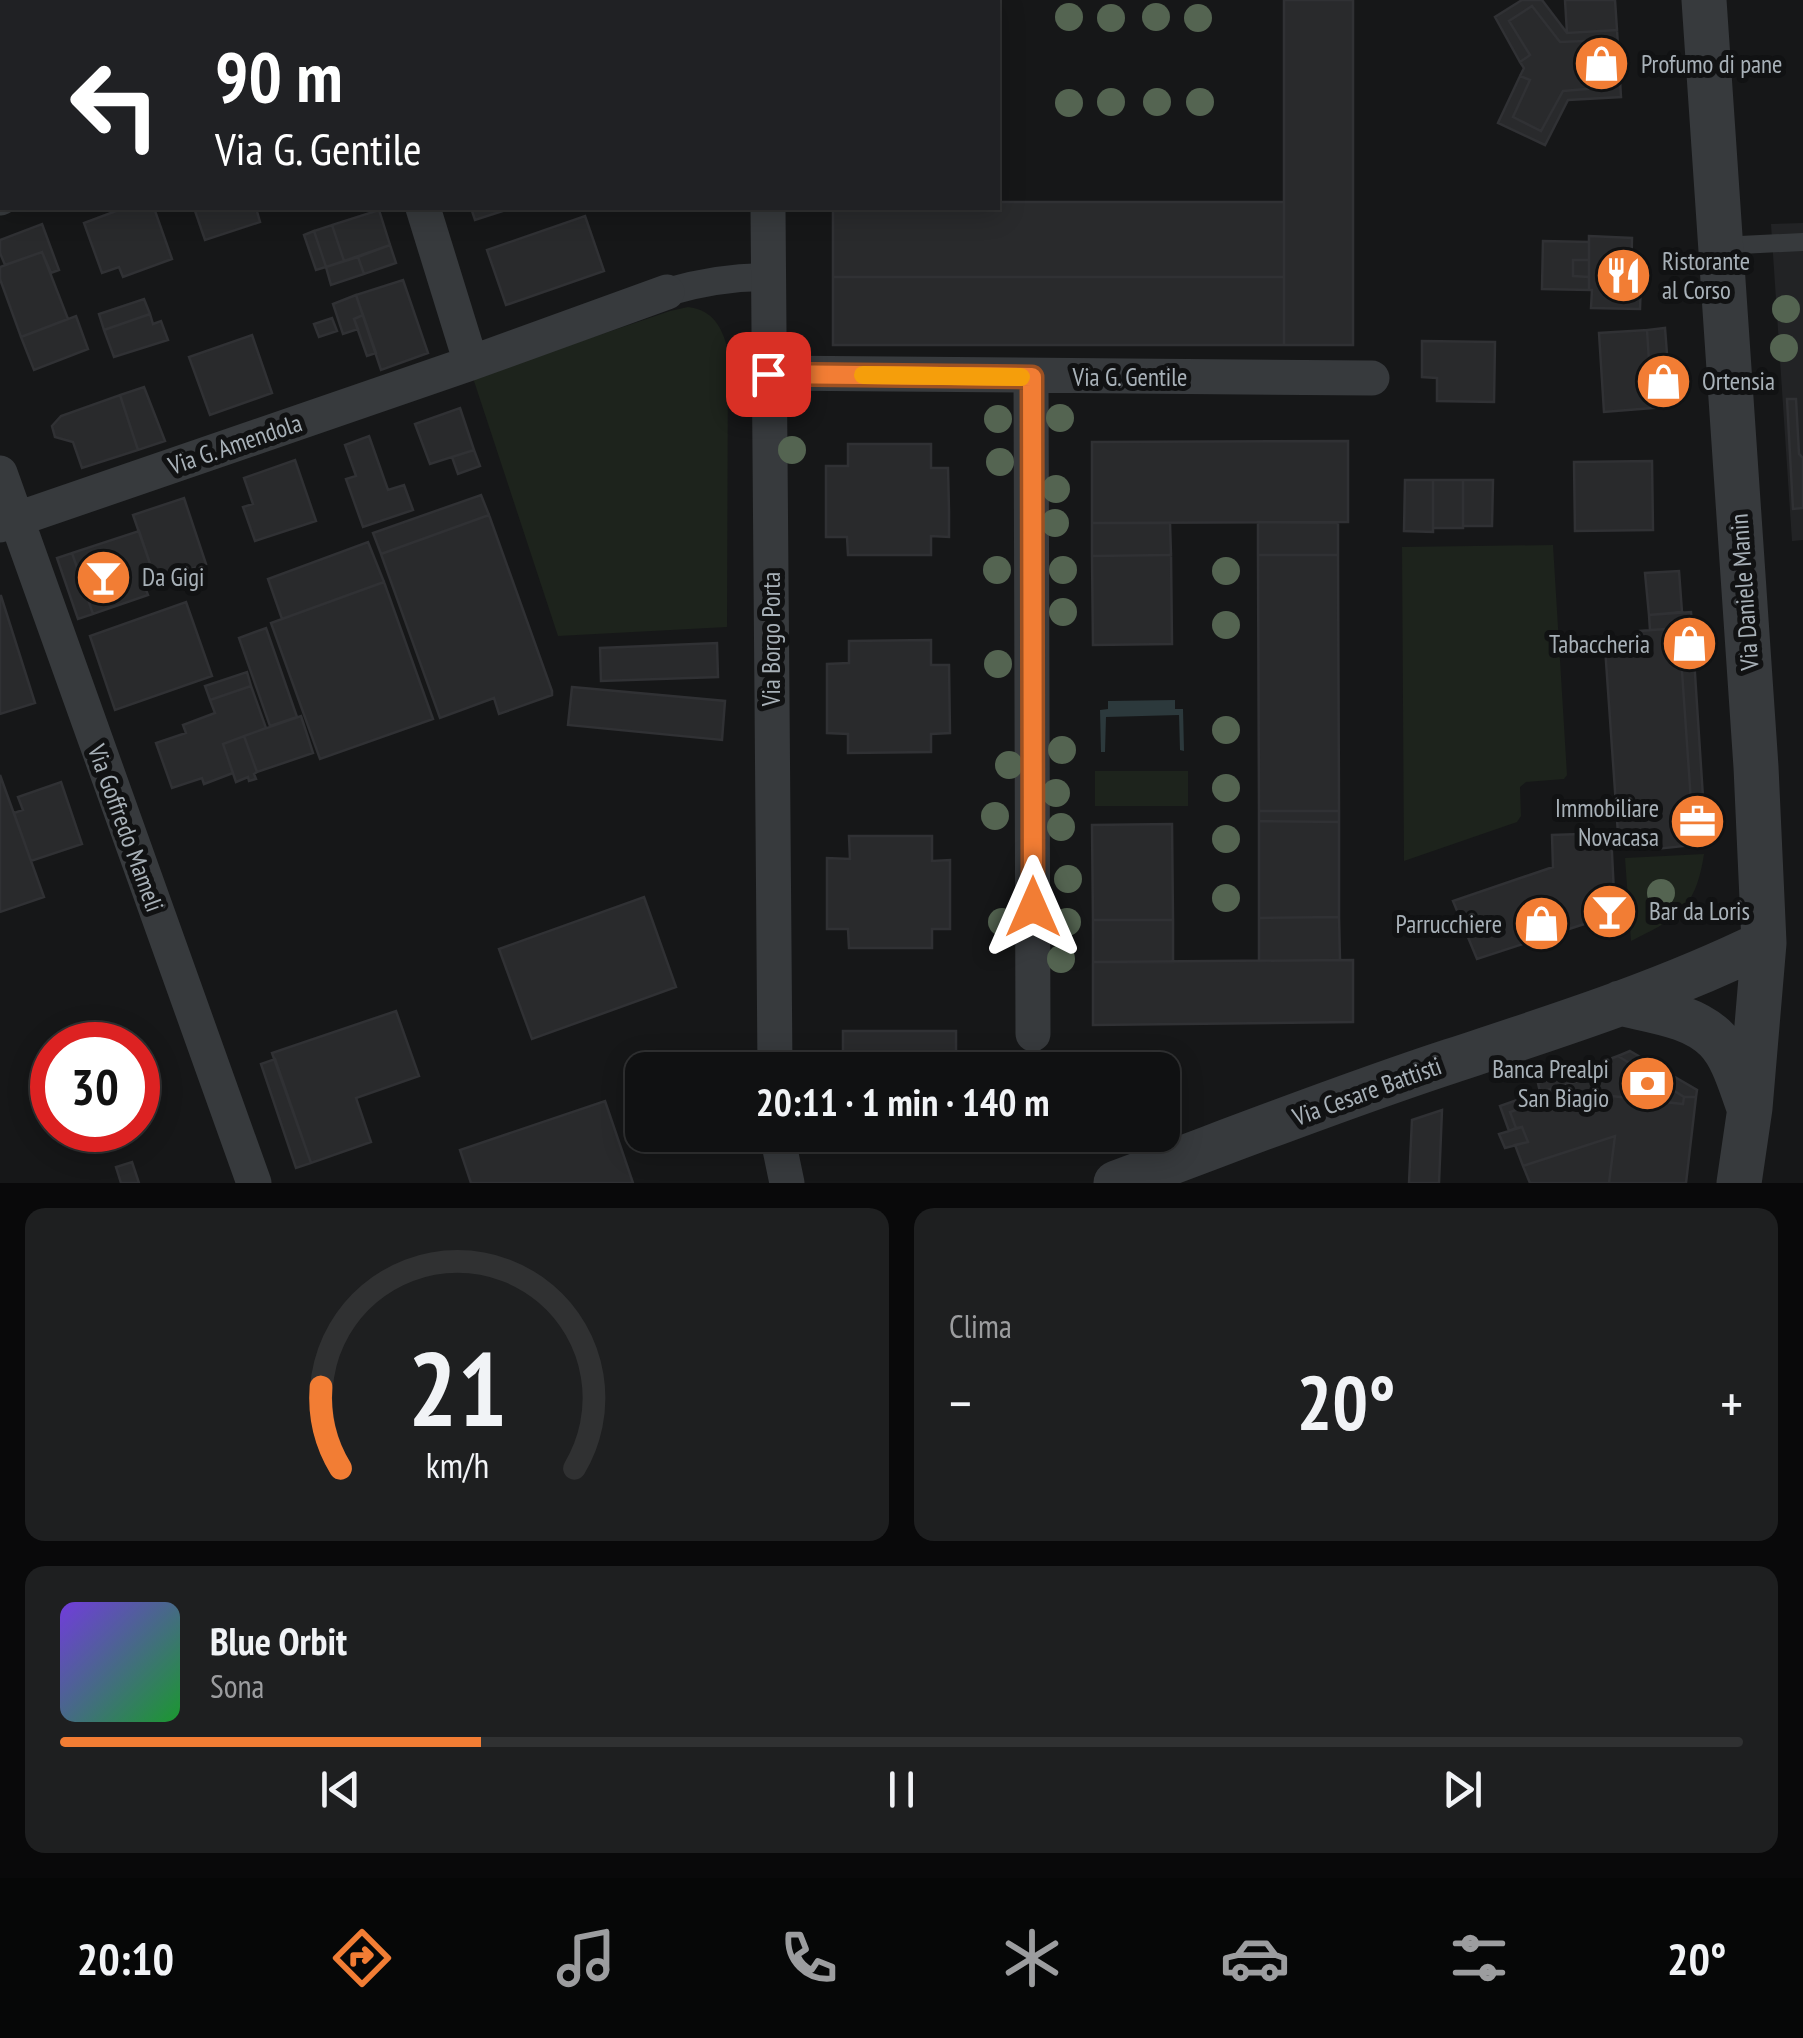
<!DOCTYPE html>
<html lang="it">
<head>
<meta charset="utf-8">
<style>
	body { margin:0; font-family:"PT Sans Narrow",sans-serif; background:#1e1f20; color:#f1f3f6; height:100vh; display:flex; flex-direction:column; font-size:38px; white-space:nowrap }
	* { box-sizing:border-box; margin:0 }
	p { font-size:32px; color:#9c9d9f }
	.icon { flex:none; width:55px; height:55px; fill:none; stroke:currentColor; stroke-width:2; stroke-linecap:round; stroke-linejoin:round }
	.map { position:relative; height:1183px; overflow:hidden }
	.drawer { display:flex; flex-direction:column; gap:25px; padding:25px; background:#09090a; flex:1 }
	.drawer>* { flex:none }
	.top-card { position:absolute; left:0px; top:0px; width:1000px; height:210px; box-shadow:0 5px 25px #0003,0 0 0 2px #303132; background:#202124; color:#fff; overflow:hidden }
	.speed { position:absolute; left:30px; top:1022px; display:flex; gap:20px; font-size:50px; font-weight:700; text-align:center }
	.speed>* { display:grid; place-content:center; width:130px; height:130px; border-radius:50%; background:#101112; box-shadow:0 5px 25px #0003,0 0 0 2px #303132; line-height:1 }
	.speed .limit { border:15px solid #d22; background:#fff; color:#111 }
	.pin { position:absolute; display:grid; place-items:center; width:85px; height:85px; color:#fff; margin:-42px; border-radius:20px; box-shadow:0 5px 15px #0006 }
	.me { position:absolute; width:110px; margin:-55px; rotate:0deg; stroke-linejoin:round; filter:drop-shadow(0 0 8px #0008) }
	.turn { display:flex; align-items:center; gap:35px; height:210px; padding:0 50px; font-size:45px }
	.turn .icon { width:130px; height:130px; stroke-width:2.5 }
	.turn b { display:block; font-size:70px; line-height:85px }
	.big { font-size:75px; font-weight:800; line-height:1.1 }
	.drawer .tile { flex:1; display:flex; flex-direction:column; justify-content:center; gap:15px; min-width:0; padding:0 35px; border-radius:20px; background:#1e1f20 }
	.drawer .dial { align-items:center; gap:0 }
	.dial svg { height:260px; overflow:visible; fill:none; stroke:#303132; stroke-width:7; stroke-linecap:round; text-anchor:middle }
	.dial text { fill:#f1f3f6; stroke:none }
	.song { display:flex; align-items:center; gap:30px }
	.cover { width:120px; height:120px; border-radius:15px; background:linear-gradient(135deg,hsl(260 70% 55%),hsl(130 70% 35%)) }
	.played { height:10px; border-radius:5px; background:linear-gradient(90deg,#f27d34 25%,#303132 25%) }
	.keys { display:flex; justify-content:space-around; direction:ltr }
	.heat { display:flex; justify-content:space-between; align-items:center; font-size:55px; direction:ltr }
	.drawer .tiles { flex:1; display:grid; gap:25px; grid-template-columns:1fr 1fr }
	.tile:last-child { grid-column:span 2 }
	.trip { position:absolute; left:625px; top:1052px; width:555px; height:100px; border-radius:20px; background:#101112; box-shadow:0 5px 25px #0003,0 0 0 2px #303132; font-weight:800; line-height:100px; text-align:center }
	.menu { display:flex; height:160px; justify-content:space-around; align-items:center; background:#060707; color:#9c9d9f }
	.menu .icon { width:70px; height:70px }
	.menu .on { color:#f27d34 }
	.menu b { font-size:45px; color:#f1f3f6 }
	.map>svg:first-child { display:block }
	.built { fill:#222325 }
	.green { fill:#1d231c }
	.water { fill:#2c393c }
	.building { fill:#292a2c; stroke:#303134; stroke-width:2.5 }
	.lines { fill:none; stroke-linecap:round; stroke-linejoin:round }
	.service { stroke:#373a3d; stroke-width:18 }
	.pedestrian { stroke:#373a3d; stroke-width:28 }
	.minor { stroke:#373a3d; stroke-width:35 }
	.tertiary { stroke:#373a3d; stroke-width:45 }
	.tree { fill:#546451 }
	.route-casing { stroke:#9d5122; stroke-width:25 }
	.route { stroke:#f27d34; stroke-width:18 }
	.slow { stroke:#f59e0b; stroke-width:18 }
	.labels { text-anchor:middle; stroke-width:10; stroke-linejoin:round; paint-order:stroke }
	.poi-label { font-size:25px; fill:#a8b1b8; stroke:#111213; text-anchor:start }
	.street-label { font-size:25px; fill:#a8b1b8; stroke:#111213 }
</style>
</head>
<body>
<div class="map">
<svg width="1803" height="1183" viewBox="0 0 1803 1183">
	<rect width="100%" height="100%" fill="#161718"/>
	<path class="built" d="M 1803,223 L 1803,540 L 1792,541 L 1771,224 Z"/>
	<path class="green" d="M 688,307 C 713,310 722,327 728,350 L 727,627 L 558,636 L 473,378 L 670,311 Z
		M 1553,545 L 1567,775 L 1564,779 L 1526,782 L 1520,787 L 1521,816 L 1517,822 L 1404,861 L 1402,547 Z
		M 1095,771 L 1188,771 L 1188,806 L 1095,806 Z
		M 1704,854 C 1696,908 1678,918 1631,941 L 1625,858 Z"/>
	<path class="water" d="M 1175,700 L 1175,709 L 1183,709 L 1184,751 L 1180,750 L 1179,715 L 1106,717 L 1105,752 L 1101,752 L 1100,710 L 1108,709 L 1108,701 Z"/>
	<path class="building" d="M 1284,0 L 1353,0 L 1353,345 L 1284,345 Z
		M 1522,0 L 1542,0 L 1567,33 L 1617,30 L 1621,97 L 1568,100 L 1545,145 L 1498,123 L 1520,76 L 1530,80 L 1513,117 L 1541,131 L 1563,91 L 1611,87 L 1609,40 L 1560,42 L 1532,6 L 1509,21 L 1530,55 L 1520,62 L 1495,17 Z
		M 1565,0 L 1615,0 L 1617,30 L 1567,33 Z
		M 1532,6 L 1560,42 L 1609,40 L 1611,87 L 1563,91 L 1541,131 L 1513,117 L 1530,80 L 1520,76 L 1524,68 L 1520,62 L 1530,55 L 1509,21 Z
		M 998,202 L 1284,202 L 1284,277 L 833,277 L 833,208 L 998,208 Z
		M 124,208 L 154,208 L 172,259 L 123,277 L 119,267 L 102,273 L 84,223 Z
		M 194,208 L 256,208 L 260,222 L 205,240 Z
		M 471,208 L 512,208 L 475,220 Z
		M 379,210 L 390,245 L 344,261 L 332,225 Z
		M 585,216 L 604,271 L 506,305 L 487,250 Z
		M 42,224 L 59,270 L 51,273 L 42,252 L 5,265 L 0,253 L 0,240 Z
		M 332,225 L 344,261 L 326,267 L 314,231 Z
		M 314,231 L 326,267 L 316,270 L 304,235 Z
		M 1589,236 L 1632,238 L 1631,279 L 1641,279 L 1640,309 L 1591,308 L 1592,290 L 1589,290 Z
		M 1543,241 L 1589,242 L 1589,260 L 1573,260 L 1573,276 L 1589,277 L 1589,290 L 1542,289 Z
		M 390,245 L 396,263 L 364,274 L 358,257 Z
		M 42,252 L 68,319 L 21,337 L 0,279 L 0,267 Z
		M 358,257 L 364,274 L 331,285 L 326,267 Z
		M 1573,260 L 1589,260 L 1589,277 L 1573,276 Z
		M 833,277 L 1284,277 L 1284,345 L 833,345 Z
		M 403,280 L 428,353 L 381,370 L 356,295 Z
		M 356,295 L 363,315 L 354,319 L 358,329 L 343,334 L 333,304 Z
		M 144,299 L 150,314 L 104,330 L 99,314 Z
		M 150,314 L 153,324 L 161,321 L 168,340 L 114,357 L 104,330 Z
		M 363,315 L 376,353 L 367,356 L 354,319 Z
		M 76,316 L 88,349 L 34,370 L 21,337 Z
		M 332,318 L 337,331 L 319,337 L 314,324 Z
		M 1665,328 L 1671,407 L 1652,408 L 1647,330 Z
		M 1647,330 L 1652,408 L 1604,412 L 1599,333 Z
		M 252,335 L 272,393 L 210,415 L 189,357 Z
		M 1422,341 L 1495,342 L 1494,402 L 1437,401 L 1437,378 L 1422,377 Z
		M 144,387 L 165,441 L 138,450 L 120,395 Z
		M 120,395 L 138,450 L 82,468 L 73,442 L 55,437 L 52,426 L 61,416 Z
		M 1787,399 L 1796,399 L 1799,454 L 1803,458 L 1803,508 L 1793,509 Z
		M 460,408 L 474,450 L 430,464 L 415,424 Z
		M 369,436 L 388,490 L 404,485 L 413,510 L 363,527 L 346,479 L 356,476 L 345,445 Z
		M 1348,441 L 1348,522 L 1092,523 L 1092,442 Z
		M 848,444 L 931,444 L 931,468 L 948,468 L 949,511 L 949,537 L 931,536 L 931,555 L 848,555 L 847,537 L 826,537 L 826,466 L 848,466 Z
		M 474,450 L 480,466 L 458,474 L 452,457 Z
		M 295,460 L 316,521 L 255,541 L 243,507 L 253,504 L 244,478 Z
		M 1652,461 L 1653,530 L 1575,531 L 1574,462 Z
		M 1405,480 L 1433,480 L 1433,532 L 1404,531 Z
		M 1433,480 L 1463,480 L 1463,528 L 1433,528 Z
		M 1463,480 L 1493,480 L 1492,526 L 1463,526 Z
		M 481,495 L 489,515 L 381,554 L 373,533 Z
		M 184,498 L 206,564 L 156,581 L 133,515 Z
		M 489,515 L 552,691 L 552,695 L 499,714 L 494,698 L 440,718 L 381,554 Z
		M 1258,522 L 1338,523 L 1338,555 L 1258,555 Z
		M 1092,523 L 1170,523 L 1171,555 L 1092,556 Z
		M 139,531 L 156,581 L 144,585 L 148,595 L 93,614 L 72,553 Z
		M 368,542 L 384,582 L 282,619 L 268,579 Z
		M 72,553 L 93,614 L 78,619 L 57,558 Z
		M 1171,555 L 1172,644 L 1093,645 L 1092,556 Z
		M 1258,555 L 1338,555 L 1339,811 L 1259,811 Z
		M 1679,571 L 1682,612 L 1649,615 L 1645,573 Z
		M 384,582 L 433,719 L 320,759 L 271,623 Z
		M 1,596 L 35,703 L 0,714 L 0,596 Z
		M 186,602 L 212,676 L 115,710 L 90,636 Z
		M 1691,612 L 1706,844 L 1694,845 L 1679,628 L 1650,630 L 1649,615 Z
		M 266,628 L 297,717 L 270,726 L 239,638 Z
		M 1679,628 L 1694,845 L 1656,849 L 1653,831 L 1618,834 L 1605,647 L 1641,645 L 1640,631 Z
		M 931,640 L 931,665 L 949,665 L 950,733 L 931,734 L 931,752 L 848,753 L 848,734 L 827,733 L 827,664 L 849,663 L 849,641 Z
		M 717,643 L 718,677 L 601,681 L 600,648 Z
		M 247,672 L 251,686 L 210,700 L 205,686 Z
		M 251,686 L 266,728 L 223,744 L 233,773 L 204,784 L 202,778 L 172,788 L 156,743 L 186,733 L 183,725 L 215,713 L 210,700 Z
		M 572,687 L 725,701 L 722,740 L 568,725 Z
		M 301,716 L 313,753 L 257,772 L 244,736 Z
		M 244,736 L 257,772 L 254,774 L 256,779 L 249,781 L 248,777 L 236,782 L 223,744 Z
		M 0,775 L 44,897 L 0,912 Z
		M 61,782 L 82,844 L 31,861 L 14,813 L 23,810 L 18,797 Z
		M 1259,811 L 1339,811 L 1339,822 L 1259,821 Z
		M 1259,821 L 1339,822 L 1339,917 L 1259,918 Z
		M 1172,824 L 1173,920 L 1093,920 L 1092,825 Z
		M 1611,833 L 1615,914 L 1477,959 L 1453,901 L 1553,867 L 1552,835 Z
		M 849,836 L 932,836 L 932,861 L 950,860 L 950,929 L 932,929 L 932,948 L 849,948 L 848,929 L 827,929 L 827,858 L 850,859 Z
		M 644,897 L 676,987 L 532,1039 L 499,949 Z
		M 1339,917 L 1340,960 L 1259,961 L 1259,918 Z
		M 1093,920 L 1173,920 L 1173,962 L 1093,962 Z
		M 1353,960 L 1353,1022 L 1093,1025 L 1093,962 Z
		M 396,1011 L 419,1076 L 356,1098 L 371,1142 L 311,1163 L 272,1053 Z
		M 843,1031 L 956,1031 L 956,1070 L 843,1070 Z
		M 1630,1051 L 1697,1090 L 1696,1097 L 1684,1097 L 1618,1056 Z
		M 1618,1056 L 1684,1097 L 1683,1104 L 1594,1094 L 1585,1068 Z
		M 275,1059 L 311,1163 L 296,1168 L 261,1064 Z
		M 1585,1068 L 1589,1078 L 1540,1092 L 1538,1083 Z
		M 1589,1078 L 1594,1094 L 1683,1104 L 1684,1097 L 1696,1097 L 1686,1183 L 1609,1183 L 1615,1136 L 1523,1166 L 1515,1145 L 1528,1142 L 1522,1127 L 1516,1128 L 1510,1112 L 1543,1101 L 1540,1092 Z
		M 1540,1092 L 1543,1101 L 1510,1112 L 1516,1128 L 1509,1131 L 1500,1106 Z
		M 605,1101 L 633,1183 L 471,1183 L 460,1150 Z
		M 1442,1110 L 1439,1183 L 1409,1183 L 1412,1120 Z
		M 1522,1127 L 1528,1142 L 1505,1148 L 1499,1134 Z
		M 843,1135 L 956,1135 L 956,1141 L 843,1141 Z
		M 1615,1136 L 1609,1183 L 1530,1183 L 1523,1166 Z
		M 132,1162 L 139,1183 L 121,1183 L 116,1167 Z"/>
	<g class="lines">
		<path class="service" d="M 1720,246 L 1803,242"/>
		<path class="pedestrian" d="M 667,292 C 701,282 733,277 768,277"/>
		<path class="minor" d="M 356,0 L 356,2
			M 766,0 L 766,2
			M 0,198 L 2,197
			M 423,208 L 471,363
			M 768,208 L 775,1070
			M 768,373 L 1372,378
			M 1031,377 L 1033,1034
			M 0,473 L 254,1183
			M 0,525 L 471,363 L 667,292
			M 777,1135 L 787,1183"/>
		<path class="tertiary" d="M 1704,0 L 1756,767 L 1764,943 L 1750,1108 L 1739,1183
			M 1620,1003 C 1652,1011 1693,1015 1717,1040 C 1733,1057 1740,1083 1748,1105
			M 1116,1183 C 1227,1142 1338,1098 1451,1061 C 1557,1026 1664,992 1764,943"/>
	</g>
	<g class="tree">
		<circle cx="1069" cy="17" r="14"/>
		<circle cx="1156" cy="17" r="14"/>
		<circle cx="1111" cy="18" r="14"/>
		<circle cx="1198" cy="18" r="14"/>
		<circle cx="1111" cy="102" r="14"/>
		<circle cx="1157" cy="102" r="14"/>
		<circle cx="1200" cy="102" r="14"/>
		<circle cx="1069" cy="103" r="14"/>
		<circle cx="1786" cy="309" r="14"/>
		<circle cx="1784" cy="348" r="14"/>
		<circle cx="1060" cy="418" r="14"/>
		<circle cx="998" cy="419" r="14"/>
		<circle cx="792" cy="450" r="14"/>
		<circle cx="1000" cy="462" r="14"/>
		<circle cx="1056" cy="489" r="14"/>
		<circle cx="1055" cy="523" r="14"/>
		<circle cx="997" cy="570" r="14"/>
		<circle cx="1063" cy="570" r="14"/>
		<circle cx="1226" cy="571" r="14"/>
		<circle cx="1063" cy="612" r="14"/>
		<circle cx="1226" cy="625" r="14"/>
		<circle cx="998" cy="664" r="14"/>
		<circle cx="1226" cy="730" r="14"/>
		<circle cx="1062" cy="750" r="14"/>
		<circle cx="1009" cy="765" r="14"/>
		<circle cx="1226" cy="788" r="14"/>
		<circle cx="1056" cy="793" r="14"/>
		<circle cx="995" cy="816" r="14"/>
		<circle cx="1061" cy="827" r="14"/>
		<circle cx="1226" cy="839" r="14"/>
		<circle cx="1068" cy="879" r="14"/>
		<circle cx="1661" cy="893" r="14"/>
		<circle cx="1226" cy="898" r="14"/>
		<circle cx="1002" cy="922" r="14"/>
		<circle cx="1067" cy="922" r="14"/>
		<circle cx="1061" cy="959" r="14"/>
	</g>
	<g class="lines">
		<defs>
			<path id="route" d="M 768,374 L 1032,377 L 1033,907"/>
		</defs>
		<use href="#route" class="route-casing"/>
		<use href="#route" class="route"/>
		<path class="slow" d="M 863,375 L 1021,377"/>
	</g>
	<defs>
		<symbol id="shop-disc" viewBox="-11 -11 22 22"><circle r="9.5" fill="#f27d34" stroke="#111213"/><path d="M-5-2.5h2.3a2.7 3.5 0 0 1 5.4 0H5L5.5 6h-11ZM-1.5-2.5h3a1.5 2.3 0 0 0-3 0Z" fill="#fff"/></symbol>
		<symbol id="restaurant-disc" viewBox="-11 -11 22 22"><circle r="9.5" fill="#f27d34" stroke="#111213"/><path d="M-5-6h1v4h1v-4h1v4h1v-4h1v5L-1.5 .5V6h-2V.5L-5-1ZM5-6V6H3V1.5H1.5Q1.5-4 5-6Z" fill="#fff"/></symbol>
		<symbol id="bar-disc" viewBox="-11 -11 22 22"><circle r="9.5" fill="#f27d34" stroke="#111213"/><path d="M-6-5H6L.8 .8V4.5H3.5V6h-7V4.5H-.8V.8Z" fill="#fff"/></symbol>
		<symbol id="office-disc" viewBox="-11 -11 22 22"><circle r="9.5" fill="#f27d34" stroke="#111213"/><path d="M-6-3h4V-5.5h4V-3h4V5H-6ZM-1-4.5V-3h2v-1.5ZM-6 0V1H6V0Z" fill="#fff"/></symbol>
		<symbol id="bank-disc" viewBox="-11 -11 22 22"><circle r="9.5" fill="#f27d34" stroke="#111213"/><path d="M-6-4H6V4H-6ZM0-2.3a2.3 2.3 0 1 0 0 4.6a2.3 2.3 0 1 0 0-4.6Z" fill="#fff"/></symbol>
	</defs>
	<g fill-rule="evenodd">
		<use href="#shop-disc" x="1570" y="32" width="63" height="63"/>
		<use href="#restaurant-disc" x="1592" y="244" width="63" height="63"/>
		<use href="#shop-disc" x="1632" y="350" width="63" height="63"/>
		<use href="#bar-disc" x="72" y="546" width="63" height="63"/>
		<use href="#shop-disc" x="1658" y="612" width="63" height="63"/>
		<use href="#office-disc" x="1666" y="790" width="63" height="63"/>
		<use href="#bar-disc" x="1578" y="880" width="63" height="63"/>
		<use href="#shop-disc" x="1510" y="892" width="63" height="63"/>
		<use href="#bank-disc" x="1616" y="1052" width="63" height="63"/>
	</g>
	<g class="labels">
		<g class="poi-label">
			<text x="1641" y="73">Profumo di pane</text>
			<text x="1662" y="270">Ristorante<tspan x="1662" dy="29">al Corso</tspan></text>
			<text x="1702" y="390">Ortensia</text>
			<text x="142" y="586">Da Gigi</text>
			<text x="1650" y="653" text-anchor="end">Tabaccheria</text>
			<text x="1659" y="817" text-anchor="end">Immobiliare<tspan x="1659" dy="29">Novacasa</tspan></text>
			<text x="1649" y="920">Bar da Loris</text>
			<text x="1502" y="933" text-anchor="end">Parrucchiere</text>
			<text x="1609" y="1078" text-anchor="end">Banca Prealpi<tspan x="1609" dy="29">San Biagio</tspan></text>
		</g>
		<g class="street-label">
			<text x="1130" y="386">Via G. Gentile</text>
			<text transform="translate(235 444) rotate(-19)" y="9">Via G. Amendola</text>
			<text transform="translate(1744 592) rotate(-94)" y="9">Via Daniele Manin</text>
			<text transform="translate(771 639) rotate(-90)" y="9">Via Borgo Porta</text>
			<text transform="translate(126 828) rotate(70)" y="9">Via Goffredo Mameli</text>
			<text transform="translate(1367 1091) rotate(-20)" y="9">Via Cesare Battisti</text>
		</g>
	</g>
</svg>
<div class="speed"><div class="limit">30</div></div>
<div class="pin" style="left:768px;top:374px;background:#d93025"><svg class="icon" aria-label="arrive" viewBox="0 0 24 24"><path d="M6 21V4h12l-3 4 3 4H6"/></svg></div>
<svg class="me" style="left:1033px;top:907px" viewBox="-20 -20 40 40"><path d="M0-17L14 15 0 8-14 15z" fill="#f27d34" stroke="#fff" stroke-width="4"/></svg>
<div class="trip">20:11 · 1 min · 140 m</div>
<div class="top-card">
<div class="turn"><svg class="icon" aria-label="left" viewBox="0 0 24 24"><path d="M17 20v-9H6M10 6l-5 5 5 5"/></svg><div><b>90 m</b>Via G. Gentile</div></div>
</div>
</div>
<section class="drawer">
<div class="tiles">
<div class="tile dial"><svg viewBox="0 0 100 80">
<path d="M14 69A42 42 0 1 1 86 69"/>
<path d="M14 69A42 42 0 0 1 8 44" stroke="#f27d34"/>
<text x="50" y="56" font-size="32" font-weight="700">21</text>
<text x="50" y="72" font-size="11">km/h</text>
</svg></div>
<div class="tile"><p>Clima</p>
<div class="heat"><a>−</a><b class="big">20°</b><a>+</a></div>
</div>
<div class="tile">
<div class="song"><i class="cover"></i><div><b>Blue Orbit</b><p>Sona</p></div></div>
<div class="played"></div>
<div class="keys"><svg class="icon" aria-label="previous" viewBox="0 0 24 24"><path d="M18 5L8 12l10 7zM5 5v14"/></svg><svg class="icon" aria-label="pause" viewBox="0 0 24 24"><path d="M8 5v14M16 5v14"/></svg><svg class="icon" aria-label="next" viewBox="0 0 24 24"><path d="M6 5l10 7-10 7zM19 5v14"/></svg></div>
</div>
</div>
</section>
<nav class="menu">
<b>20:10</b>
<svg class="icon on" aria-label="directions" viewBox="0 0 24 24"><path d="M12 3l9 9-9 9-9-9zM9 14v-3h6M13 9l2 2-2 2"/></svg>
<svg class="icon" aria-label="music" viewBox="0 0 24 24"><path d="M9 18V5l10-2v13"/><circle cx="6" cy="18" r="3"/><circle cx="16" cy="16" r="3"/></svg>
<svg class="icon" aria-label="phone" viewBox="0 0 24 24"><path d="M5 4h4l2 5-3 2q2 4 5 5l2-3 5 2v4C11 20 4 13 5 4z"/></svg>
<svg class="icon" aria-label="climate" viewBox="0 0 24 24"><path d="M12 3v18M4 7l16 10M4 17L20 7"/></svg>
<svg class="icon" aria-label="car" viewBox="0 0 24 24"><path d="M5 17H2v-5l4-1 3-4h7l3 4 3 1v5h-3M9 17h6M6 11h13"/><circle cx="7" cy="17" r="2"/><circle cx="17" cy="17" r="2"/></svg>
<svg class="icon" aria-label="filters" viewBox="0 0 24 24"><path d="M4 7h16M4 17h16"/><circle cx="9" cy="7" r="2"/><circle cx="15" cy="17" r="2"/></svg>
<b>20°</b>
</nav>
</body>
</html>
